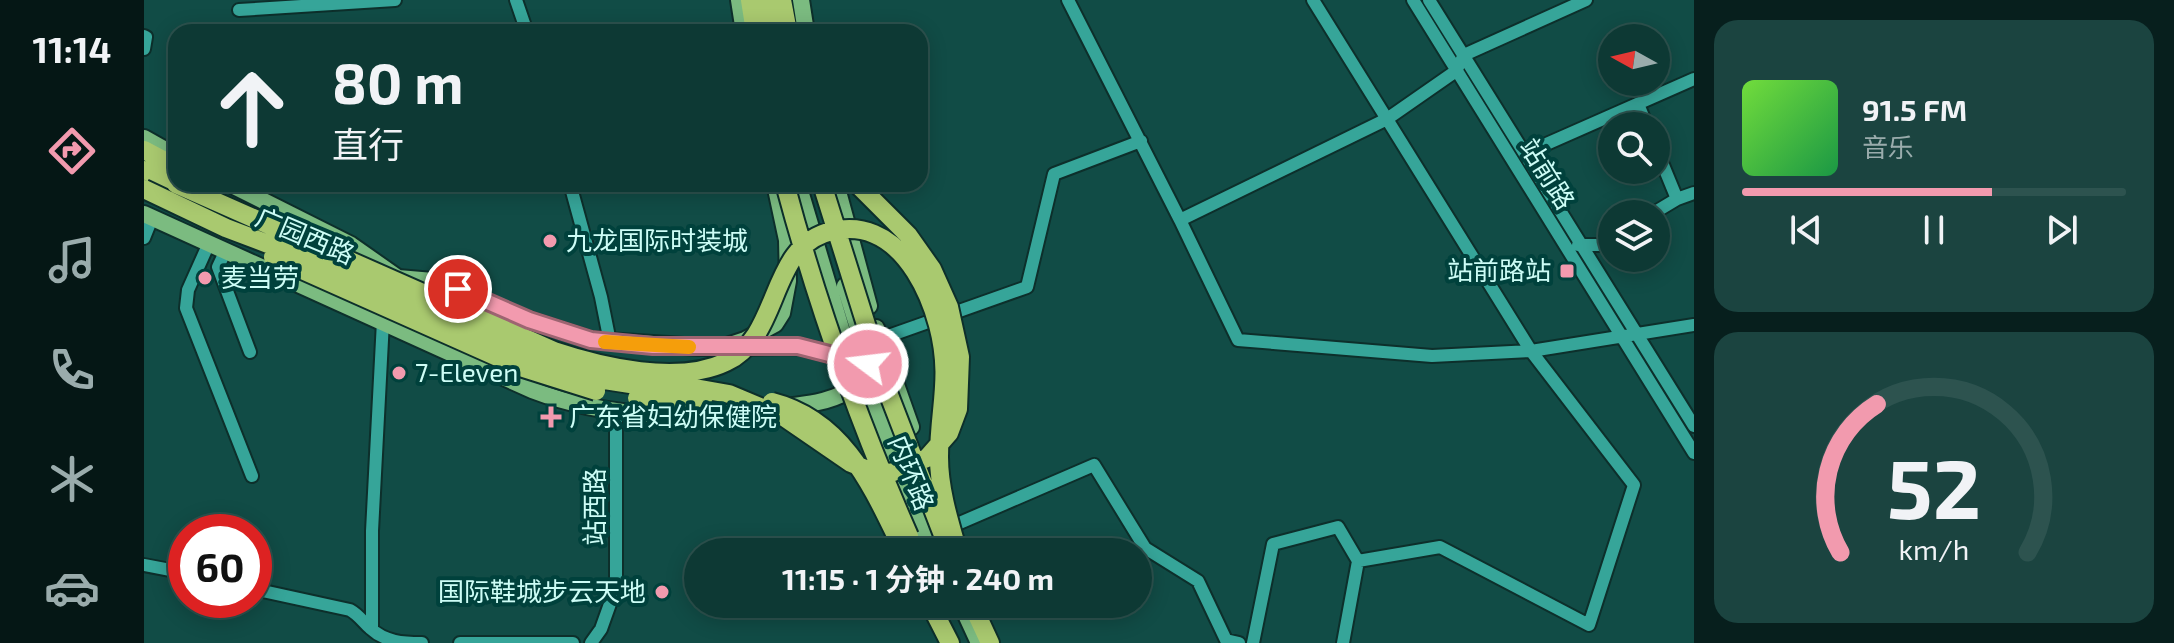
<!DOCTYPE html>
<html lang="zh">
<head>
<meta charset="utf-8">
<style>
	body { margin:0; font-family:"Exo 2","Noto Sans SC",sans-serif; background:#1b4440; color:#f1f3f6; height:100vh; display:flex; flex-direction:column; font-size:30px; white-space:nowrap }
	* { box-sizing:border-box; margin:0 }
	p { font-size:26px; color:#9aacac }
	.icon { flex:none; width:44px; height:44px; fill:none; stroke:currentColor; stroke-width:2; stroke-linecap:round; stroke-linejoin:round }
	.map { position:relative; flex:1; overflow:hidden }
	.side { display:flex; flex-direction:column; gap:20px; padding:20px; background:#071f1d; width:480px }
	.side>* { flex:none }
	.hud { position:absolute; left:24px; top:24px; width:760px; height:168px; border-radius:24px; box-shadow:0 4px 20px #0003,0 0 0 2px #2d534f; background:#0d3934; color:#f1f3f6; overflow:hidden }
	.needle { width:52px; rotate:278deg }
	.fabs { position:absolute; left:1454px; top:24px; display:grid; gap:16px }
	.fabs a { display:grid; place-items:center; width:72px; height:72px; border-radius:50%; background:#0d3934; box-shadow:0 4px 20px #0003,0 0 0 2px #2d534f; font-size:40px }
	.speed { position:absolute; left:24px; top:514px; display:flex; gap:16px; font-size:40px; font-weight:700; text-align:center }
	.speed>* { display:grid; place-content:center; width:104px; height:104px; border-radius:50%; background:#0d3934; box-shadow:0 4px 20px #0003,0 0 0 2px #2d534f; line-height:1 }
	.speed .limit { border:12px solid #d22; background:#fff; color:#111 }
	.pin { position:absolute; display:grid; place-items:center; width:68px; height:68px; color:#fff; margin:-34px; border:4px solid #fff; border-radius:50%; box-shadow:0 2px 8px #0007 }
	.me { position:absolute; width:88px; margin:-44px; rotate:285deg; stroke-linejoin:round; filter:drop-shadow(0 0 6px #0008) }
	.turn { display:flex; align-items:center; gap:28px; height:168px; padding:0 32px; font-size:36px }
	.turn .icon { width:104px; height:104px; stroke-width:2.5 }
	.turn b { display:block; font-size:56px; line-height:68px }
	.side .widget { flex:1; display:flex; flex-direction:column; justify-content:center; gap:12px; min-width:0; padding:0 28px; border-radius:24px; background:#1b4440 }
	.side .dial { align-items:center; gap:0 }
	.dial svg { height:208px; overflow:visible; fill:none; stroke:#2d534f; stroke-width:7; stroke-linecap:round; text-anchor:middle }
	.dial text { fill:#f1f3f6; stroke:none }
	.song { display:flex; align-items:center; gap:24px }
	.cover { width:96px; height:96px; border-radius:12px; background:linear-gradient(135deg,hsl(100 70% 55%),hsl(140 70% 35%)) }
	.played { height:8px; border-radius:4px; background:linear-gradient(90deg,#f29aae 65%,#2d534f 65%) }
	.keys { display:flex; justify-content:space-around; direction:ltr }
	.trip { position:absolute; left:540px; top:538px; width:468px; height:80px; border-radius:40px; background:#0d3934; box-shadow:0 4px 20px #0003,0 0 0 2px #2d534f; font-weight:700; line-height:80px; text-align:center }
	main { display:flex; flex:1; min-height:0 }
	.menu { display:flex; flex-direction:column; width:144px; justify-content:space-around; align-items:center; background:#051715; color:#9aacac }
	.menu .icon { width:56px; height:56px }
	.menu .selected { color:#f29aae }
	.menu b { font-size:36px; color:#f1f3f6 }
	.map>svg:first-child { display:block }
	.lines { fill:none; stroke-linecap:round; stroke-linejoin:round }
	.minor-casing { stroke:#0d2f2b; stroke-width:16 }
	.major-casing { stroke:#0d2f2b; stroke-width:20 }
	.highway-casing { stroke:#0d2f2b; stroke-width:22 }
	.minor { stroke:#36a599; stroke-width:12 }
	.major { stroke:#7bbb80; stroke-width:16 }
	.highway { stroke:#a9c96f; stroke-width:18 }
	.highway-bridge-casing { stroke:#0d2f2b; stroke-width:22; stroke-linecap:butt }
	.highway-bridge { stroke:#a9c96f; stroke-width:18 }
	.route-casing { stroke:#9d6471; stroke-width:20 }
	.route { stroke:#f29aae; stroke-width:14 }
	.slow { stroke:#f59e0b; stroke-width:14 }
	.poi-dot { fill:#f29aae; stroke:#00413c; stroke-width:3 }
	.labels { text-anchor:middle; stroke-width:8; stroke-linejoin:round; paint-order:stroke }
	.street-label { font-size:26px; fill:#cdfdf6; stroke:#00413c }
	.poi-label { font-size:26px; fill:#cdfdf6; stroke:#00413c; text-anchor:start }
</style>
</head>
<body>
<main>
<nav class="menu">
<b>11:14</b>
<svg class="icon selected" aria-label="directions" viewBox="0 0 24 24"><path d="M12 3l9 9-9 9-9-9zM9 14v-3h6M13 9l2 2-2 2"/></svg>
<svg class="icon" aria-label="music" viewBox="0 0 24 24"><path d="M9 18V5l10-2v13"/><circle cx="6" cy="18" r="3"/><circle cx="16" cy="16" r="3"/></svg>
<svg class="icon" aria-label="phone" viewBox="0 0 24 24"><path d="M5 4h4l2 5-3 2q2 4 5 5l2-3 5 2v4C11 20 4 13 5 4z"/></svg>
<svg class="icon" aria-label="climate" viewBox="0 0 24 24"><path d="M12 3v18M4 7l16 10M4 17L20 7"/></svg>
<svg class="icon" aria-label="car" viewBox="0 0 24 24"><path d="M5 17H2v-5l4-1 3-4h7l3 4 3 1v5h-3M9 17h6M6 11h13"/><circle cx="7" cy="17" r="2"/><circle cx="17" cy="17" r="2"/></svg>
</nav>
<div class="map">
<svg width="1550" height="643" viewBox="0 0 1550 643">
	<rect width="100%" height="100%" fill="#114c46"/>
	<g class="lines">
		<defs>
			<path id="minor" d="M 372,0 L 383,32
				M 924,0 L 1036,220 L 1243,119 L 1312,71 L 1320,55 L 1442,0
				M 1169,0 L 1387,351 L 1550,325
				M 1269,0 L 1550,453
				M 1285,0 L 1550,426
				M 95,10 L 251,0
				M 0,36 L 2,37 L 0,49
				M 1494,104 L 1503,126
				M 1512,148 L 1533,199
				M 1382,153 L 1550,79
				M 426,184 L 457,297 L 466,342
				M 1508,214 L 1533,199 L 1550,193
				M 1036,220 L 1094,340 L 1288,356 L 1387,351 L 1490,485 L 1445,625 L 1296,547 L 1214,561 L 1199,643
				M 0,238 L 8,218
				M 65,243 L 44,290 L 42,308 L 108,476
				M 1434,245 L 1456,245 L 1468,238
				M 82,250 L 74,267 L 106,352
				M 736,339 L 883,287 L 910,174 L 997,141
				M 804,528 L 950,465 L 1001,548 L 1054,581 L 1082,640 L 1095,643
				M 0,565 L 42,573
				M 110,589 L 206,610 C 215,615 219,622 226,628 C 241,642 259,643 278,643
				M 228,629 L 228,531 L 239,321
				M 316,643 L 429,643
				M 447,643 L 457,629 L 472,587 L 472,413
				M 1109,643 L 1129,544 L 1194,527 L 1214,561"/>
			<path id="major" d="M 595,0 L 600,32
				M 657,0 L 662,32
				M 0,138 L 32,156
				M 86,184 L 207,245 L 254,278 L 289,281 L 385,320 L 447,340 L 555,347 L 580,347 L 601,340 L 631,324 L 638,313 L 644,281 L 643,240 L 631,184
				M 654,184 L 702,345 L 781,552
				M 692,184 L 725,306
				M 0,214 L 388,390 C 466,420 549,419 630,408 C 654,405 681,404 702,392 C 713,386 719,375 724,364
				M 701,286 L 741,415 L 795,552
				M 732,328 L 767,427
				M 594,347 L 654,346 L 701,358
				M 817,604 L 835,643"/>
			<path id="highway" d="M 606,0 L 611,32
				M 624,0 L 629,32
				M 638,0 L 644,32
				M 0,150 L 32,167
				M 0,170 L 32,184
				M 786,604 L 806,643
				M 828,604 L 846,643"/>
		</defs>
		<use href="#minor" class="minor-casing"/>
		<use href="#major" class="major-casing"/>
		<use href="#highway" class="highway-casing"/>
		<use href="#minor" class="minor"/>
		<use href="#major" class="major"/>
		<use href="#highway" class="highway"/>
		<defs>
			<path id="highway-bridge" d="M 32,184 L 410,351 C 458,367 534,385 582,362 C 639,335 623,246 688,231 C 702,228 716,228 730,234 C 764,248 785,291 794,325 C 808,378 795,407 795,457 C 795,489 805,521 814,552
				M 641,184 C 673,304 715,422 765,536
				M 678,184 L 740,382 L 799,535
				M 0,189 L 82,228 L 184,267 L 390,359 L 454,379 L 499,386 L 551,388 L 585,394 L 640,417 L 707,463 L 724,470 L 747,473 L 783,458 L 805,433 L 814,409 L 816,357 L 805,307 L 788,269 L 764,235 L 713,184
				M 129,257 L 376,367 L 452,391
				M 493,398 L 559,400
				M 628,402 C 702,421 729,489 760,552"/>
		</defs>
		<use href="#highway-bridge" class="highway-bridge-casing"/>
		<use href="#highway-bridge" class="highway-bridge"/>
	</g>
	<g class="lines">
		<defs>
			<path id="route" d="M 314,289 L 385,320 L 447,340 L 509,346 L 654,346 L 724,364"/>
		</defs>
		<use href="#route" class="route-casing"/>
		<use href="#route" class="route"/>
		<path class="slow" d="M 461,342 L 545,347"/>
	</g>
	<g class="poi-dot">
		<circle cx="406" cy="241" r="8"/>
		<rect x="1415" y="263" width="16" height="16" rx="4"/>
		<circle cx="61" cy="278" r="8"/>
		<circle cx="255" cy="373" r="8"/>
		<path d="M403 405h8v8h8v8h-8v8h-8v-8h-8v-8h8z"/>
		<circle cx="518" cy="592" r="8"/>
	</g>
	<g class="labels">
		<g class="street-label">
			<text transform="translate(1403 174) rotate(58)" y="9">站前路</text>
			<text transform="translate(161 236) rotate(23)" y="9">广园西路</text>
			<text transform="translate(767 473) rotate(68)" y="9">内环路</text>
			<text transform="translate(451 507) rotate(-90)" y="9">站西路</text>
		</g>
		<g class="poi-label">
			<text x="422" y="250">九龙国际时装城</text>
			<text x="1407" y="280" text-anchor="end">站前路站</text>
			<text x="77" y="287">麦当劳</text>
			<text x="271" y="382">7-Eleven</text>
			<text x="425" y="426">广东省妇幼保健院</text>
			<text x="502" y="601" text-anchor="end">国际鞋城步云天地</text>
		</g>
	</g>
</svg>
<div class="fabs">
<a><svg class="needle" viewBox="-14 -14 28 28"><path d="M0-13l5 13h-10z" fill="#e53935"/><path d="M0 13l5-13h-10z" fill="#9aacac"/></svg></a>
<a><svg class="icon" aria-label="search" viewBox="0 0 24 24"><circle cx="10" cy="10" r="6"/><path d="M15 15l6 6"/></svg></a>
<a><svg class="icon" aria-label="layers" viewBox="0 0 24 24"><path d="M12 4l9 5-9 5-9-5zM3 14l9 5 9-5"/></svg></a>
</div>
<div class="speed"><div class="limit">60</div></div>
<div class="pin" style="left:314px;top:289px;background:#d93025"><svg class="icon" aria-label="arrive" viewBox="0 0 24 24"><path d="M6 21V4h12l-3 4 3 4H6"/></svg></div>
<svg class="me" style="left:724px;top:364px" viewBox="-20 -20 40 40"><circle r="17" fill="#f29aae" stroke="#fff" stroke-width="3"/><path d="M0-11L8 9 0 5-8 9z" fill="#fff"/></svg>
<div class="trip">11:15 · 1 分钟 · 240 m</div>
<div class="hud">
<div class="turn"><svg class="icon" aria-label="ahead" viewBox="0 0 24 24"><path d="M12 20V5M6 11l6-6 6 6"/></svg><div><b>80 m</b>直行</div></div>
</div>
</div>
<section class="side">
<div class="widget">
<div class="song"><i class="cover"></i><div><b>91.5 FM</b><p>音乐</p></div></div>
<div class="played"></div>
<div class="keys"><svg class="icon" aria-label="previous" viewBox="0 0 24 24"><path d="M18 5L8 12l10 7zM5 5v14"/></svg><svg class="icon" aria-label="pause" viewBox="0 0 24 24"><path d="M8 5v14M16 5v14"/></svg><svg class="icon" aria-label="next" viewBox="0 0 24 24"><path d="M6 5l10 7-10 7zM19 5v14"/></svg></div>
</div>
<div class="widget dial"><svg viewBox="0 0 100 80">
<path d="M14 69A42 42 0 1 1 86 69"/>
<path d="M14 69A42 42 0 0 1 28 12" stroke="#f29aae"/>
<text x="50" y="56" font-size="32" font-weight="700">52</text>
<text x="50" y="72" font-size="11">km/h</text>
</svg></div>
</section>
</main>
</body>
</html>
